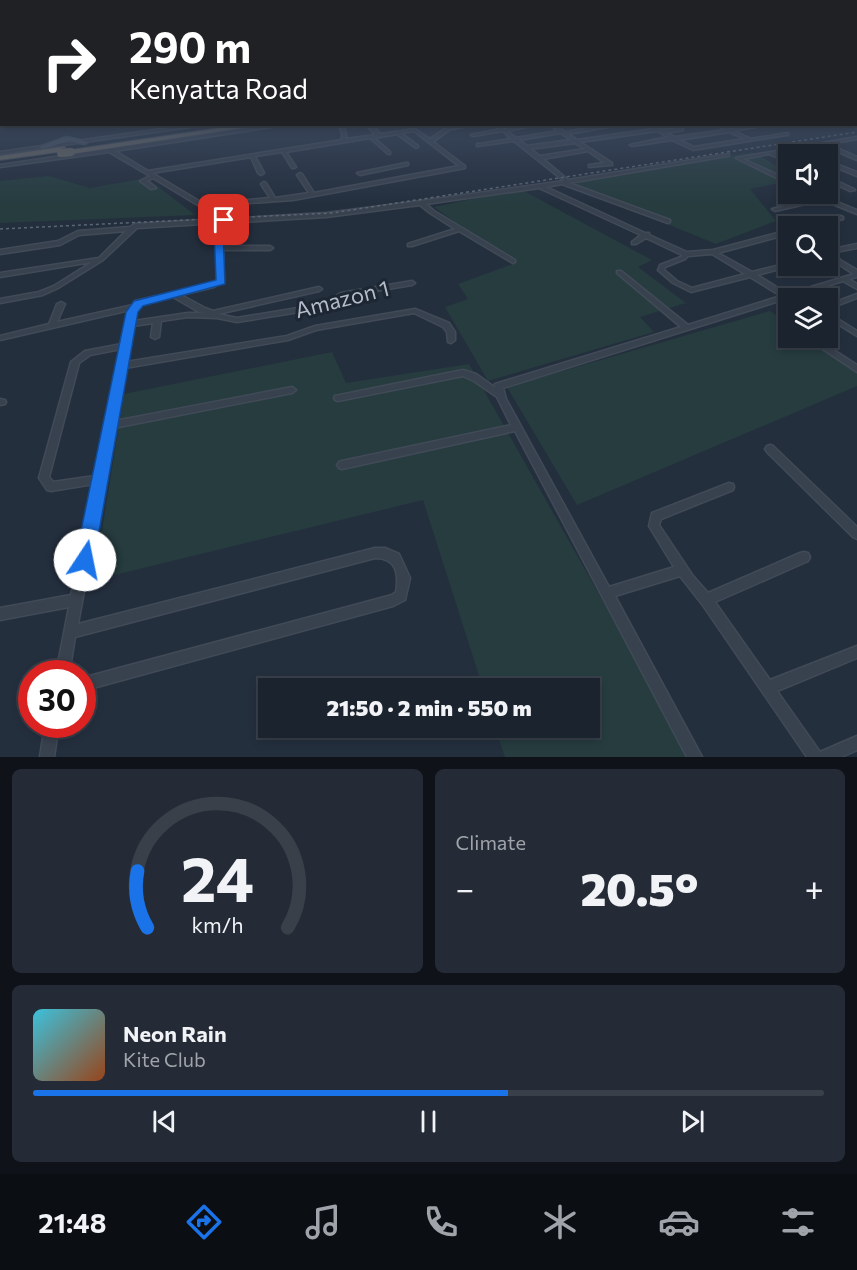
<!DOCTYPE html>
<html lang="en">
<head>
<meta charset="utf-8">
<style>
	body { margin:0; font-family:Commissioner,sans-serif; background:#242b36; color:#f1f3f6; height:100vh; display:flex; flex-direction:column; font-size:22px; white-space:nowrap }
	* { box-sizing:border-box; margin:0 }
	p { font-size:20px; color:#a0a4aa }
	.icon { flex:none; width:33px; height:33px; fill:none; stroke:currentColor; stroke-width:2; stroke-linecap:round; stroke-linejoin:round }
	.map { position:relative; height:757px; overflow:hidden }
	.panel { display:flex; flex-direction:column; gap:12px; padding:12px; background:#0f1319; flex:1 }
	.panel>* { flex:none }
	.hud { position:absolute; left:0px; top:0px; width:858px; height:126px; box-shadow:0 3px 9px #0003,0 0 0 2px #39404a; background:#202124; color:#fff; overflow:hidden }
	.buttons { position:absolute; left:778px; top:144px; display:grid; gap:12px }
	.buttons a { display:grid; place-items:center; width:60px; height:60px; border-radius:0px; background:#1b232e; box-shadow:0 3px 9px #0003,0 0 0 2px #39404a; font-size:30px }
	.speed { position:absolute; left:18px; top:660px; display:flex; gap:12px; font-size:30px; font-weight:700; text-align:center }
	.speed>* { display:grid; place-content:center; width:78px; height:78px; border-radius:50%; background:#1b232e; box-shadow:0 3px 9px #0003,0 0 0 2px #39404a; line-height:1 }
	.speed .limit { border:9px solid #d22; background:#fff; color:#111 }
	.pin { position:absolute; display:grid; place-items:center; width:51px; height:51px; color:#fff; margin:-26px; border-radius:12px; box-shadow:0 3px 9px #0006 }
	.me { position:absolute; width:66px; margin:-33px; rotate:11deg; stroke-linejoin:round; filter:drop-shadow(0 0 4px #0008) }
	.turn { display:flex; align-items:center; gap:21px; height:126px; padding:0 30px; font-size:27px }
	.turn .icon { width:78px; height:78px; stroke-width:2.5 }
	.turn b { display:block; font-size:42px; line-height:51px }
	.big { font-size:45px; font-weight:800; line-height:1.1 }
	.panel .tile { flex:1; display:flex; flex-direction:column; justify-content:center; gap:9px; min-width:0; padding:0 21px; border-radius:9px; background:#242b36 }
	.panel .dial { align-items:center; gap:0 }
	.dial svg { height:156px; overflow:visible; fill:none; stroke:#39404a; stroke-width:7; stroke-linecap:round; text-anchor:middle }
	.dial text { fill:#f1f3f6; stroke:none }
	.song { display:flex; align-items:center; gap:18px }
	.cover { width:72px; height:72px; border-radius:9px; background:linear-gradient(135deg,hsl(190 70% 55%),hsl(20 70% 35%)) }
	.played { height:6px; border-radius:3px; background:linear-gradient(90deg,#1a73e8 60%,#39404a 60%) }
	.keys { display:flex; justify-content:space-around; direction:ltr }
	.heat { display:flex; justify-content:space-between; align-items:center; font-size:33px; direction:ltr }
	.panel .tiles { flex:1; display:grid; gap:12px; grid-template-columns:1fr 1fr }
	.tile:last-child { grid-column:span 2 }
	.trip { position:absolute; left:258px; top:678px; width:342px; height:60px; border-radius:0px; background:#1b232e; box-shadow:0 3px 9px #0003,0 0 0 2px #39404a; font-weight:800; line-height:60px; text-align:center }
	.dock { display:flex; height:96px; justify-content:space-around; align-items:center; background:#0b0e12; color:#a0a4aa }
	.dock .icon { width:42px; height:42px }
	.dock .on { color:#1a73e8 }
	.dock b { font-size:27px; color:#f1f3f6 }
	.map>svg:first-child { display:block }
	.green { fill:#263c3f }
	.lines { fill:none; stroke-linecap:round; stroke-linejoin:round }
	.minor-casing { stroke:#414a57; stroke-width:3 }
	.secondary-casing { stroke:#414a57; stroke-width:3 }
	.trunk-casing { stroke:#434c59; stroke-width:2 }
	.minor { fill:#38414e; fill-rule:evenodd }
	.secondary { fill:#465061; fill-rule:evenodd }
	.trunk { fill:#656462; fill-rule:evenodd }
	.rail { stroke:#5a6575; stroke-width:1.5; stroke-dasharray:3 3; stroke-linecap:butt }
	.trunk-bridge-casing { stroke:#434c59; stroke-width:9; stroke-linecap:butt }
	.trunk-bridge { stroke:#656462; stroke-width:8 }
	.route { fill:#1a73e8; stroke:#114b97; stroke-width:1.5 }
	.labels { text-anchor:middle; stroke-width:6; stroke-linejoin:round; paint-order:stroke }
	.street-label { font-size:22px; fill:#b4bcc9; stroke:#1d2633 }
</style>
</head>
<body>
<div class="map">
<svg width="857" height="757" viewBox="0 0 857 757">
	<rect width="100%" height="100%" fill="#242f3e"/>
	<path class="green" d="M 753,152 L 789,173 L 789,181 L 750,189 L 776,221 L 716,244 L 566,183 Z
		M 49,176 L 90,188 L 147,178 L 195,215 L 0,223 L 0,181 Z
		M 520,189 L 652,260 L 638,267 L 686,303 L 640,317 L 654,332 L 488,381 L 445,307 L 468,299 L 458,284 L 513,264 L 434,207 Z
		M 770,311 L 789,324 L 789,338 L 809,338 L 857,369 L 857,386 L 577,505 L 507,387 Z
		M 332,352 L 346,383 L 469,364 L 691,757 L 505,757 L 495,728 L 590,728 L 590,688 L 483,688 L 423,500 L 94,580 L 124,394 Z"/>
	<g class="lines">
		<defs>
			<path id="minor" d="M 196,124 L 211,124 L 0,154 L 0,152 Z
				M 277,124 L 291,124 L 115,151 L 148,171 L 342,140 L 342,133 L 338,124 L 342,124 L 346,133 L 346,139 L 375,135 L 366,124 L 371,124 L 380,134 L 415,129 L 430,139 L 446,128 L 465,124 L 477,124 L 449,130 L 433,142 L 465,166 L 465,168 L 293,200 L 208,206 L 224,216 L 227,219 L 326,213 L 421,201 L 564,181 L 514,141 L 477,146 L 477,144 L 479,144 L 511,139 L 503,131 L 473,136 L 471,135 L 500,129 L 494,124 L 499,124 L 504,129 L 529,124 L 542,124 L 507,131 L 516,138 L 558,131 L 548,124 L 571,124 L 558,127 L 565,132 L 611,124 L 625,124 L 568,134 L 577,140 L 653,129 L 645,124 L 651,124 L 662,130 L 683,128 L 683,130 L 666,133 L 675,137 L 725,130 L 715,124 L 721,124 L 730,129 L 758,124 L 771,124 L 734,131 L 751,139 L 788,133 L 788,135 L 786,135 L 693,150 L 672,140 L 632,146 L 630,145 L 668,137 L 657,131 L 580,142 L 612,163 L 612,165 L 610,165 L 589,167 L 589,165 L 605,163 L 588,151 L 543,159 L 568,180 L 729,154 L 729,156 L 727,156 L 569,183 L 670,220 L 670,222 L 668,223 L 562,184 L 546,187 L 645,233 L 649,233 L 649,235 L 687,252 L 713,250 L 789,230 L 789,234 L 718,253 L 752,272 L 789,263 L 789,266 L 792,266 L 791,266 L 757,275 L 788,294 L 854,274 C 843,267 828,260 828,245 L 833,249 L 857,244 L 857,248 L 835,252 L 840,260 L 857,270 L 857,277 L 849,279 L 857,284 L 857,289 L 843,281 L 503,388 L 506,399 L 609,587 L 674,567 L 649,526 L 652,513 L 729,483 L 733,484 L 734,487 L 733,490 L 661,519 L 659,525 L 693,576 L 708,593 L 800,553 L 804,552 L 808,553 L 810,557 L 808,561 L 715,602 L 770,680 L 857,646 L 857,658 L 777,691 L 820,752 L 857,736 L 857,750 L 841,757 L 807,757 L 702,604 L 680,576 L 615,596 L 702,757 L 687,757 L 515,431 L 342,469 L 339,468 L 337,465 L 339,462 L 342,461 L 511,425 L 497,397 L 474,381 L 463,376 L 338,401 L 335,400 L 334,398 L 335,396 L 463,370 L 476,374 L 494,387 L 495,384 L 681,327 L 617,273 L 617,271 L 621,271 L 688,325 L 781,296 L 750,277 L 691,292 L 673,283 L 658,270 L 660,265 L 681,257 L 682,255 L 646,238 L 636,244 L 632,244 L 632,242 L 641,235 L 539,188 L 426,204 L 434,211 L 515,260 L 515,262 L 513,263 L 459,231 L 412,246 L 408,246 L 408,244 L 455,229 L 430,213 L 420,205 L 326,217 L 225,223 L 222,229 L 223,246 L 270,246 L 273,248 L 270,250 L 223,250 L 224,281 L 214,287 L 181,295 L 205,308 L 213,311 L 319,287 L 322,289 L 319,291 L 218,314 L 237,318 L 322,304 L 341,293 L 412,281 L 415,283 L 412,285 L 345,296 L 324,308 L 237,322 L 217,318 L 188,317 L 161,321 L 159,337 L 155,339 L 151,337 L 153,323 L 133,326 L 126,362 L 287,336 L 315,326 L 415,309 L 449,323 L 455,332 L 455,340 L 451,343 L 448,342 L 447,332 L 443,327 L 414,313 L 316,330 L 288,340 L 125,368 L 115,421 L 292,387 L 296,390 L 292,393 L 114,428 L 78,624 L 375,548 L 385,548 L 399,554 L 410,578 L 405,600 L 393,606 L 82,691 L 82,678 L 392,595 L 396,592 C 399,574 397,558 375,558 L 75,637 L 69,674 L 56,674 L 69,607 L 0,620 L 0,608 L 71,595 L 94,484 L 51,491 L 47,490 L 39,478 L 71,362 L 85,351 L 122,344 L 125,324 L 130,310 L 0,340 L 0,336 L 49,324 L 57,304 L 61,302 L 65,304 L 57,322 L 133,305 L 135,301 L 210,284 L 219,279 L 216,229 L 219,223 L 137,228 L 103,260 L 58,288 L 43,295 L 0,303 L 0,299 L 39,292 L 54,286 L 92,262 L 0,277 L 0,273 L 99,258 L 126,231 L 79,235 L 60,245 L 0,254 L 0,250 L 58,241 L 78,231 L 130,227 L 135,224 L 221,219 L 153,178 L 147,181 L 156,188 L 151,189 L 140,181 L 150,176 L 109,152 L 0,167 L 0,165 ZM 414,131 L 459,166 L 314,193 L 302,174 L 300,173 L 297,175 L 309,193 L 275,198 L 266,183 L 264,182 L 261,184 L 270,198 L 204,204 L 152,173 L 251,157 L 258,173 L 261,175 L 264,173 L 255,156 L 282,152 L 292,168 L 294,168 L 296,167 L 286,152 L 370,138 L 388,154 L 390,154 L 390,152 L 374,138 L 397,134 L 416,148 L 418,147 L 418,146 L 401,133 ZM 729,132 L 745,139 L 694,147 L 679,140 ZM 561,133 L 571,140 L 527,146 L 519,140 ZM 575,143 L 585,149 L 540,156 L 530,149 ZM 712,254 L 745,274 L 692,288 L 677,281 L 664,270 L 665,267 L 685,259 L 688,256 ZM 173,297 L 199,312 L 206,313 L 188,313 L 134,321 L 136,312 L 141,305 ZM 121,349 L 95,476 L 53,482 L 49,477 L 79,363 L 90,355 Z
				M 857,137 L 857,139 L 828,144 L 857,157 L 857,160 L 822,145 L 802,149 L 813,153 L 813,154 L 808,154 L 797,150 L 774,153 L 789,160 L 789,163 L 769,154 L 743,159 L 789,180 L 789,184 L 736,158 Z
				M 828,161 L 857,172 L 857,176 L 828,164 Z
				M 406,163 L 408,163 L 408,165 L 360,175 L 357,173 Z
				M 828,177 L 854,189 L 855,190 L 850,191 L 828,181 Z
				M 811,194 L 817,194 L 857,210 L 857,214 L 823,200 L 775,211 L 772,209 L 818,198 Z
				M 841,216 L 843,217 L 843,219 L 815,226 L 807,226 Z
				M 857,294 L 857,298 L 828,309 L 828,305 Z
				M 828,313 L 857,331 L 857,336 L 828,318 Z
				M 806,338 L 815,338 L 857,365 L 857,372 Z
				M 0,399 L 5,400 L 6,402 L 5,404 L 0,405 Z
				M 770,445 L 773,446 L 857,527 L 857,539 L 853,537 L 767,452 L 765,449 L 767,446 Z
				M 45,724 L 59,724 L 54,757 L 40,757 Z"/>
			<path id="secondary" d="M 67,137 L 88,142 L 85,144 L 69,141 L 42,149 L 39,147 Z"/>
			<path id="trunk" d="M 247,124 L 268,124 L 71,154 L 67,152 L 71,150 Z
				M 62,147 L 65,147 L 65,151 L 0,160 L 0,156 Z"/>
		</defs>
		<use href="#minor" class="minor-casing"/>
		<use href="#secondary" class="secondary-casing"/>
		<use href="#trunk" class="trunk-casing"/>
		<use href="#minor" class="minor"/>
		<use href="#secondary" class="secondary"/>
		<use href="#trunk" class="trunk"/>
		<path class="rail" d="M 0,229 L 332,213 L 857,132"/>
		<defs>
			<path id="trunk-bridge" d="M 61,153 L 71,152"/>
		</defs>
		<use href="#trunk-bridge" class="trunk-bridge-casing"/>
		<use href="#trunk-bridge" class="trunk-bridge"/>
	</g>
	<linearGradient id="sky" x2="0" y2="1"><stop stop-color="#141a22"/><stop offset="0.48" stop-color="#3f4d63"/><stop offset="1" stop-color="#3f4d63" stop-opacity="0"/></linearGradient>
	<rect width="857" height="204" fill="url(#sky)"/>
	<path class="route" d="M 224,217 L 228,220 L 223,229 L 225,284 L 143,306 L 138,312 L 94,560 L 91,566 L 85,568 L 78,566 L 75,560 L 126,312 L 134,301 L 216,280 L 214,229 L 220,218 Z"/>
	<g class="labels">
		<g class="street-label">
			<text transform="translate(342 299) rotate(-14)" y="8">Amazon 1</text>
		</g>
	</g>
</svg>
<div class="buttons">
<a><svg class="icon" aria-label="sound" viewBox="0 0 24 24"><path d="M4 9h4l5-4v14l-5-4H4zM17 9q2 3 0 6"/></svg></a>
<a><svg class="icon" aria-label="search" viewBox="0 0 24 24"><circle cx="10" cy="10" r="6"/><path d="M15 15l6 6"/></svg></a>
<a><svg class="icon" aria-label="layers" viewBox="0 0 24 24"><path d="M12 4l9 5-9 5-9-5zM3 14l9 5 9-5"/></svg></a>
</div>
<div class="speed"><div class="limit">30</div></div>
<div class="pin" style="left:224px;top:220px;background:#d93025"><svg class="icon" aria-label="arrive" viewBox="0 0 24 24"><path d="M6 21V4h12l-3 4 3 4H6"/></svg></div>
<svg class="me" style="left:85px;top:560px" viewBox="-20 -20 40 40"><circle r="19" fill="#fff"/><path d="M0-13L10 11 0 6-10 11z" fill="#1a73e8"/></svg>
<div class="trip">21:50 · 2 min · 550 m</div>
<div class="hud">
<div class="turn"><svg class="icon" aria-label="right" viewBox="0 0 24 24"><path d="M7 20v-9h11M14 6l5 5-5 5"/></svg><div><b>290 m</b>Kenyatta Road</div></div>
</div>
</div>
<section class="panel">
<div class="tiles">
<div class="tile dial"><svg viewBox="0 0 100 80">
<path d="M14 69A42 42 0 1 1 86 69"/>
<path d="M14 69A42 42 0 0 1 9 40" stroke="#1a73e8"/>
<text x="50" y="56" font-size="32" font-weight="700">24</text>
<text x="50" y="72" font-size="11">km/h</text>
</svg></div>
<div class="tile"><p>Climate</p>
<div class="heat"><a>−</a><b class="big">20.5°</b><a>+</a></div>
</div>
<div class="tile">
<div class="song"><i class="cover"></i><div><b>Neon Rain</b><p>Kite Club</p></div></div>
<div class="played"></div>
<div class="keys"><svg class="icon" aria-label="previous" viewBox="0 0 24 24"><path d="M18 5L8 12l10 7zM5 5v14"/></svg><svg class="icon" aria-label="pause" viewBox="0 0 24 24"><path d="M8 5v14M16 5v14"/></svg><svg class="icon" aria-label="next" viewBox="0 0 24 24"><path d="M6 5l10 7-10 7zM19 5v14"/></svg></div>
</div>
</div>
</section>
<nav class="dock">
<b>21:48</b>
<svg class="icon on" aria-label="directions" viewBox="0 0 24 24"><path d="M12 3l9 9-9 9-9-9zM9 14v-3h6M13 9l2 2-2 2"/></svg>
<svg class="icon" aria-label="music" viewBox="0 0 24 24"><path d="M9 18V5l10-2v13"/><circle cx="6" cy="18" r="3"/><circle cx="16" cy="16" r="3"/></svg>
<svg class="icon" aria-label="phone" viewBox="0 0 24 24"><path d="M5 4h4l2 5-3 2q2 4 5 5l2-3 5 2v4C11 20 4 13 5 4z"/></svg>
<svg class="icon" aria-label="climate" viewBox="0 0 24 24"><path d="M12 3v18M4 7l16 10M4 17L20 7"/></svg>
<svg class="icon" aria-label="car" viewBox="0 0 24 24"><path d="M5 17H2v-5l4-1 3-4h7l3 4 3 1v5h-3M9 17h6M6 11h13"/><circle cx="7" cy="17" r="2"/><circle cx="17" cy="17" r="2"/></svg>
<svg class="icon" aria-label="filters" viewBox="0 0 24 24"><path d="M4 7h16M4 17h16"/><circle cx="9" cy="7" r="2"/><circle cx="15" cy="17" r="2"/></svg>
</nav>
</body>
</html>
